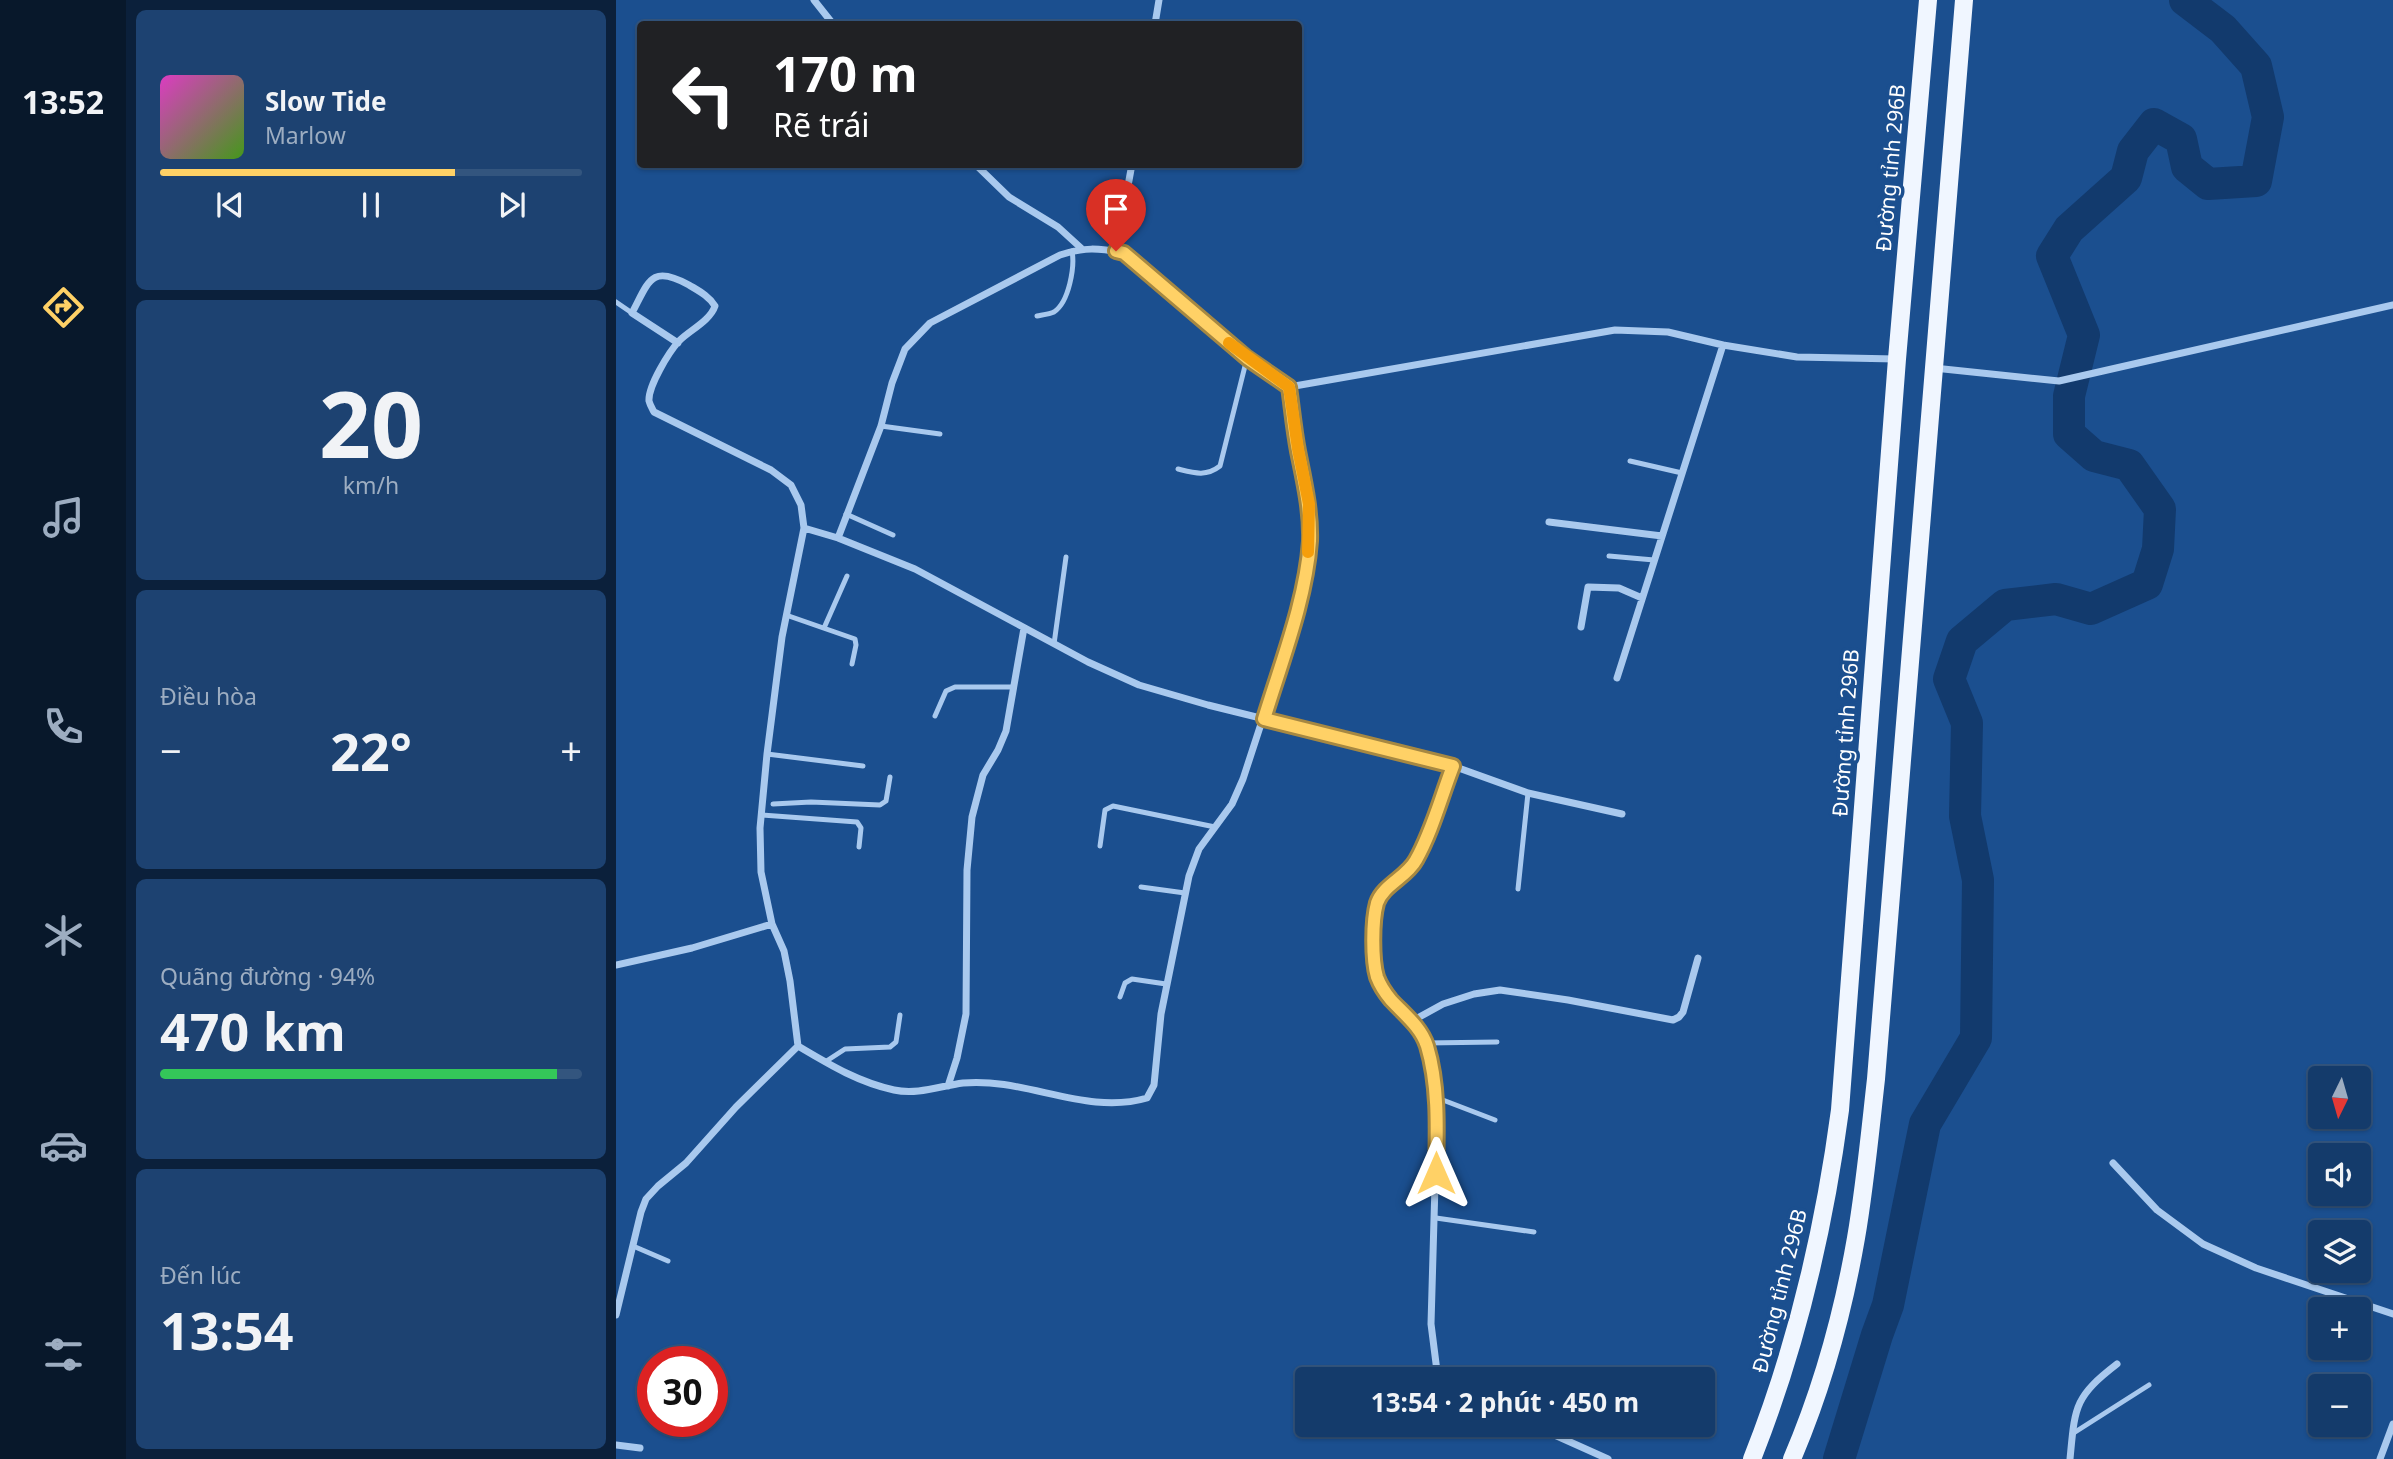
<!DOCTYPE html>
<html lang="vi">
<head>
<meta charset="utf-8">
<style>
	body { margin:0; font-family:"Noto Sans",sans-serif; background:#1d4271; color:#f1f3f6; height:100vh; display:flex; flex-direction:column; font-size:26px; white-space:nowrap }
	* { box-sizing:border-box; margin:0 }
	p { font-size:23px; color:#9dadc1 }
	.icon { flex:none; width:38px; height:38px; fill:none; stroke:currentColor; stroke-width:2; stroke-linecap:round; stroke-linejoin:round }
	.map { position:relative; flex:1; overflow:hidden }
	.side { display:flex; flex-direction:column; gap:10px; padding:10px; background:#0b203b; width:490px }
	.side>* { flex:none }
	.banner { position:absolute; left:21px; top:21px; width:665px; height:147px; border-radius:7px; box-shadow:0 2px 5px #0004,0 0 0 2px #33557e; background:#202124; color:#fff; overflow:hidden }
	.needle { width:46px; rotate:185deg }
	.buttons { position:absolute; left:1692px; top:1066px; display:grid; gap:14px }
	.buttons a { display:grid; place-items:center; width:63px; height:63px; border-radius:7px; background:#143b6b; box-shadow:0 2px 5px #0004,0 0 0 2px #33557e; font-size:35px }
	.speed { position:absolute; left:21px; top:1346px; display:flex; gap:14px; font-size:35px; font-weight:700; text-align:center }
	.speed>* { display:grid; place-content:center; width:91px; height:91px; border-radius:50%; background:#143b6b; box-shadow:0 2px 5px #0004,0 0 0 2px #33557e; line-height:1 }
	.speed .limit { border:10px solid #d22; background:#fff; color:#111 }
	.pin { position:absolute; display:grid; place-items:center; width:60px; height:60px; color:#fff; margin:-72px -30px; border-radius:50% 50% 50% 0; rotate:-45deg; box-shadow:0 0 7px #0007 }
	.pin .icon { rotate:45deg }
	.me { position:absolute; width:77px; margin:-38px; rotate:0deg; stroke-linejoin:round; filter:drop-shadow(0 0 5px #0008) }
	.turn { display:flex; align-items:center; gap:24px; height:147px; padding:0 21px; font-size:32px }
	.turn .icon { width:91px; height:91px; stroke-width:2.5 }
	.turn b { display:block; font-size:49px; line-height:60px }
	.big { font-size:52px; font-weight:700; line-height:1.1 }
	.side .widget { flex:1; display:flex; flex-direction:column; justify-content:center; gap:10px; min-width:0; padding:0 24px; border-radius:10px; background:#1d4271 }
	.side .dial { align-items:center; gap:0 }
	.dial b { font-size:91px; line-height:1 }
	.song { display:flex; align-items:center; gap:21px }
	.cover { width:84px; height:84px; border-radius:10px; background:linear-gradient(135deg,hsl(310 70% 55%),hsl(100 70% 35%)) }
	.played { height:7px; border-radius:4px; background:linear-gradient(90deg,#ffd166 70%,#33557e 70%) }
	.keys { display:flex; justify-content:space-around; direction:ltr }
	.heat { display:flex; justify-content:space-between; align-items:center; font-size:38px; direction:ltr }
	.charge { height:10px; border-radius:5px; background:linear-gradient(90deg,#34c759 94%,#33557e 0) }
	.trip { position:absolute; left:679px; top:1367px; width:420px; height:70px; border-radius:7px; background:#143b6b; box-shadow:0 2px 5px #0004,0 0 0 2px #33557e; font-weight:700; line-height:70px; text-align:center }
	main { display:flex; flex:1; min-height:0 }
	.tabs { display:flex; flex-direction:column; width:126px; justify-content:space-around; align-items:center; background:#08182b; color:#9dadc1 }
	.tabs .icon { width:49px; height:49px }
	.tabs .on { color:#ffd166 }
	.tabs b { font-size:32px; color:#f1f3f6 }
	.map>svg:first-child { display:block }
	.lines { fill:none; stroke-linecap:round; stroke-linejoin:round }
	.river { stroke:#123a6d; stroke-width:32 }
	.lane { stroke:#a9c9ee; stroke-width:5 }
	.street { stroke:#a9c9ee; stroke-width:7 }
	.primary { stroke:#f0f6ff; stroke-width:18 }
	.route-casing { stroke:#a68842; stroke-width:18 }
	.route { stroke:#ffd166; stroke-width:12 }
	.slow { stroke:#f59e0b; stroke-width:12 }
	.labels { text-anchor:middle; stroke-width:7; stroke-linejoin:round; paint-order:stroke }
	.street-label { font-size:21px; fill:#fff; stroke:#1b4f8f }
</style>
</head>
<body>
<main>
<nav class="tabs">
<b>13:52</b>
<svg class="icon on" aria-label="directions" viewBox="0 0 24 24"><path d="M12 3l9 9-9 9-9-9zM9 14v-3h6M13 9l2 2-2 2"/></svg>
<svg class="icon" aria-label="music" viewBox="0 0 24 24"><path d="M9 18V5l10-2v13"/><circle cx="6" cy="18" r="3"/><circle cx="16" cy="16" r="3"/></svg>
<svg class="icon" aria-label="phone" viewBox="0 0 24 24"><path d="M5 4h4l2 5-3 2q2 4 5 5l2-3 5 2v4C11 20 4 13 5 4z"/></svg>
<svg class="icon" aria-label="climate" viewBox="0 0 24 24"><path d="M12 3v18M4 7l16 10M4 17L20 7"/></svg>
<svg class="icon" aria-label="car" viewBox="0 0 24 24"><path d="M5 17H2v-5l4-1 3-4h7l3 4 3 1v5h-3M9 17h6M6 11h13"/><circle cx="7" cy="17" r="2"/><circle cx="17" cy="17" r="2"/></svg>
<svg class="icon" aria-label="filters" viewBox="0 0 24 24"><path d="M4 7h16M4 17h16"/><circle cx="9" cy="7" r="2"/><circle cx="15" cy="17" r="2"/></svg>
</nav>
<section class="side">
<div class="widget">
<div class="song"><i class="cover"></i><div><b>Slow Tide</b><p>Marlow</p></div></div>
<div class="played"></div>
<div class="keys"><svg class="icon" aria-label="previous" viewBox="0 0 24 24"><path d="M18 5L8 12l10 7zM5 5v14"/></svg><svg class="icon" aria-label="pause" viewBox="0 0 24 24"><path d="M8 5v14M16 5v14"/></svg><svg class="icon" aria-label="next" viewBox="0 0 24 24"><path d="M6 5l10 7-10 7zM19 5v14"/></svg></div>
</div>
<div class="widget dial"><b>20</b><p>km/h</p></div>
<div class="widget"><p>Điều hòa</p>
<div class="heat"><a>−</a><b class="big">22°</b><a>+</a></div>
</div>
<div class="widget"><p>Quãng đường · 94%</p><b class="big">470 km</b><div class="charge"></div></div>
<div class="widget"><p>Đến lúc</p><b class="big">13:54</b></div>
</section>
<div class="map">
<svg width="1777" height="1459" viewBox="0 0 1777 1459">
	<rect width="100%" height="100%" fill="#1b4f8f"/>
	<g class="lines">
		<path class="river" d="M 1223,1459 L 1261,1335 L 1272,1305 L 1309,1124 L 1360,1038 L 1362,880 L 1349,816 L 1351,723 L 1333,679 L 1346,641 L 1389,605 L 1440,599 L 1475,609 L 1531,584 L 1542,549 L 1544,509 L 1513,465 L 1478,456 L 1453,434 L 1453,396 L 1468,335 L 1436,256 L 1453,229 L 1510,178 L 1517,151 L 1538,124 L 1565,139 L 1571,167 L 1592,184 L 1640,181 L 1652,117 L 1640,66 L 1607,29 L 1569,0"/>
		<path class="lane" d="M 0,302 L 16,313
			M 421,316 C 426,315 434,314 438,312 C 453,302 459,267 456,251
			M 265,426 L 324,434
			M 1014,461 L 1066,473
			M 562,469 C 578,473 590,477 604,466 L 631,358
			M 230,514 L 277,535
			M 993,556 L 1038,560
			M 170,615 L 239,639 L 240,645 L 236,664
			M 208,628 L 231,576
			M 438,644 L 450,557
			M 319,716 L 330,691 L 339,687 L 398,687
			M 151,754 L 247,766
			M 157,804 L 195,802 L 264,805 L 270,801 L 274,777
			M 145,815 L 241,822 L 245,828 L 243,847
			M 484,846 L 489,810 L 497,806 L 599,827
			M 525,887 L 569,893
			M 902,889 L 912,793
			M 504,997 L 509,983 L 516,979 L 550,984
			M 810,1043 L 881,1042
			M 209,1062 L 229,1049 L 274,1047 L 280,1042 L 284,1015
			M 819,1097 L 879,1120
			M 820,1218 L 918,1232
			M 17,1246 L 52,1261
			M 1456,1434 L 1533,1385"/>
		<path class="street" d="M 198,0 L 217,24
			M 539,24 L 543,0
			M 359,164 L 393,197 L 442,227 L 465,248
			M 500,251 L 516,164
			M 1107,345 L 1181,357 L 1280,359
			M 1318,368 L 1443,381 L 1777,305
			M 933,522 L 1046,536
			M 188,528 L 222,538 L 299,569 L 472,662 L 523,685 L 592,705 L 837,766 L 912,793 L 1006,814
			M 222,538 L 265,426 L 276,383 L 289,349 L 314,323 L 444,255 C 468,247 482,248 508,253 L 631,358 L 673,387 L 999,330 L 1052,332 L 1107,345 L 1001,678
			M 965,627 L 972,587 L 1003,588 L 1026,598
			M 0,965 L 76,948 L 156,924
			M 796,1021 L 827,1004 L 858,994 L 884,990 L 952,1000 L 1057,1020 L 1063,1017 L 1067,1012 L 1082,958
			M 182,1046 C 214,1065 242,1082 278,1090 C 302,1095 324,1086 347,1083 C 409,1077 470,1116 531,1098 L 538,1085 L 545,1014 L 573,876 L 583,849 L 616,804 L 627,779 L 675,632 L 686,585 L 694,543 L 693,504 L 682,449 L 673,387
			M 332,1086 L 341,1058 L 350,1014 L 351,870 L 356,817 L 367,775 L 382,750 L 390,731 L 408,628
			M 1497,1163 L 1541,1210 L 1587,1244 L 1640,1268 L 1777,1314
			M 0,1315 L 25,1212 L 30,1199 L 42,1186 L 70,1163 L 120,1107 L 182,1046 L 174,981 L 168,951 L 156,924 L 145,872 L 144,828 L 151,754 L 166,637 L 188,528 L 185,505 L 175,485 L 155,470 L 38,412 C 36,408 34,405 33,401 C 32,386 53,352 63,341 C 74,330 94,321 99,306 C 93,296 83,291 73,285 C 35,264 33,281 16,313 L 62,343
			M 822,1379 L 815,1324 L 820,1150 L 819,1097 L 815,1067 L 810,1043 L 796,1021 L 774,998 L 762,980 L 759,963 L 759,915 L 762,900 L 772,887 L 786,877 L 798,864 L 837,766
			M 914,1424 L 992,1459
			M 0,1445 L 24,1448
			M 1454,1459 C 1459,1407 1458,1397 1501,1364
			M 1764,1459 L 1777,1424"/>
		<path class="primary" d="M 1136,1459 C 1181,1346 1208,1230 1224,1110 L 1281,359 L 1312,0
			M 1176,1459 C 1206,1389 1227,1313 1240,1238 C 1249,1186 1254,1132 1260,1079 L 1348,0"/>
	</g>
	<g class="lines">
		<defs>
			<path id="route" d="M 500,251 L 508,253 L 631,358 L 673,387 C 676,408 678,430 682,451 C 688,481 695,510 694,541 C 690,600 665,663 648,719 L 837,766 C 825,797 816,832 800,860 C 791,877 767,885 761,903 C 756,921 756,960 761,977 C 764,985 770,994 775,1000 C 788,1014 805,1027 811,1046 C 823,1086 821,1131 820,1173"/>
		</defs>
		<use href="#route" class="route-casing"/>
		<use href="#route" class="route"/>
		<path class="slow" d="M 613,343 L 673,387 L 682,449 L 693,504 L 692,552"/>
	</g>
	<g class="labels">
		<g class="street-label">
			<text transform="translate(1275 168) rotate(-85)" y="7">Đường tỉnh 296B</text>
			<text transform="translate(1230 733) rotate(-86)" y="7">Đường tỉnh 296B</text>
			<text transform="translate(1164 1291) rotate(-76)" y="7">Đường tỉnh 296B</text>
		</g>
	</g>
</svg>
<div class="buttons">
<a><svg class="needle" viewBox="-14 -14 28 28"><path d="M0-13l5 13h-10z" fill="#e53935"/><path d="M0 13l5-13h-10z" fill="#9dadc1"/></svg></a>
<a><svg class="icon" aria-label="sound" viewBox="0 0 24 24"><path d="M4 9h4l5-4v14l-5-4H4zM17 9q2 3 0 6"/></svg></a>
<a><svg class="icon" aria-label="layers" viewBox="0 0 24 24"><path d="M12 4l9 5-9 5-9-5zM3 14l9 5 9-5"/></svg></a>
<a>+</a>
<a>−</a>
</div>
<div class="speed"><div class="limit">30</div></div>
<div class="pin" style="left:500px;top:251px;background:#d93025"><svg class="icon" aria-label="arrive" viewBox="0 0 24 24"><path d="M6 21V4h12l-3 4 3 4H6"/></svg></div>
<svg class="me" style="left:820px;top:1173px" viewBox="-20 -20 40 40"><path d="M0-17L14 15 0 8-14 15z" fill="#ffd166" stroke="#fff" stroke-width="4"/></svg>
<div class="trip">13:54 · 2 phút · 450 m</div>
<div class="banner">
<div class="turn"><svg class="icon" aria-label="left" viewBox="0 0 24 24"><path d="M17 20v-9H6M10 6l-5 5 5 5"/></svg><div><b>170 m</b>Rẽ trái</div></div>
</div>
</div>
</main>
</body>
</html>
